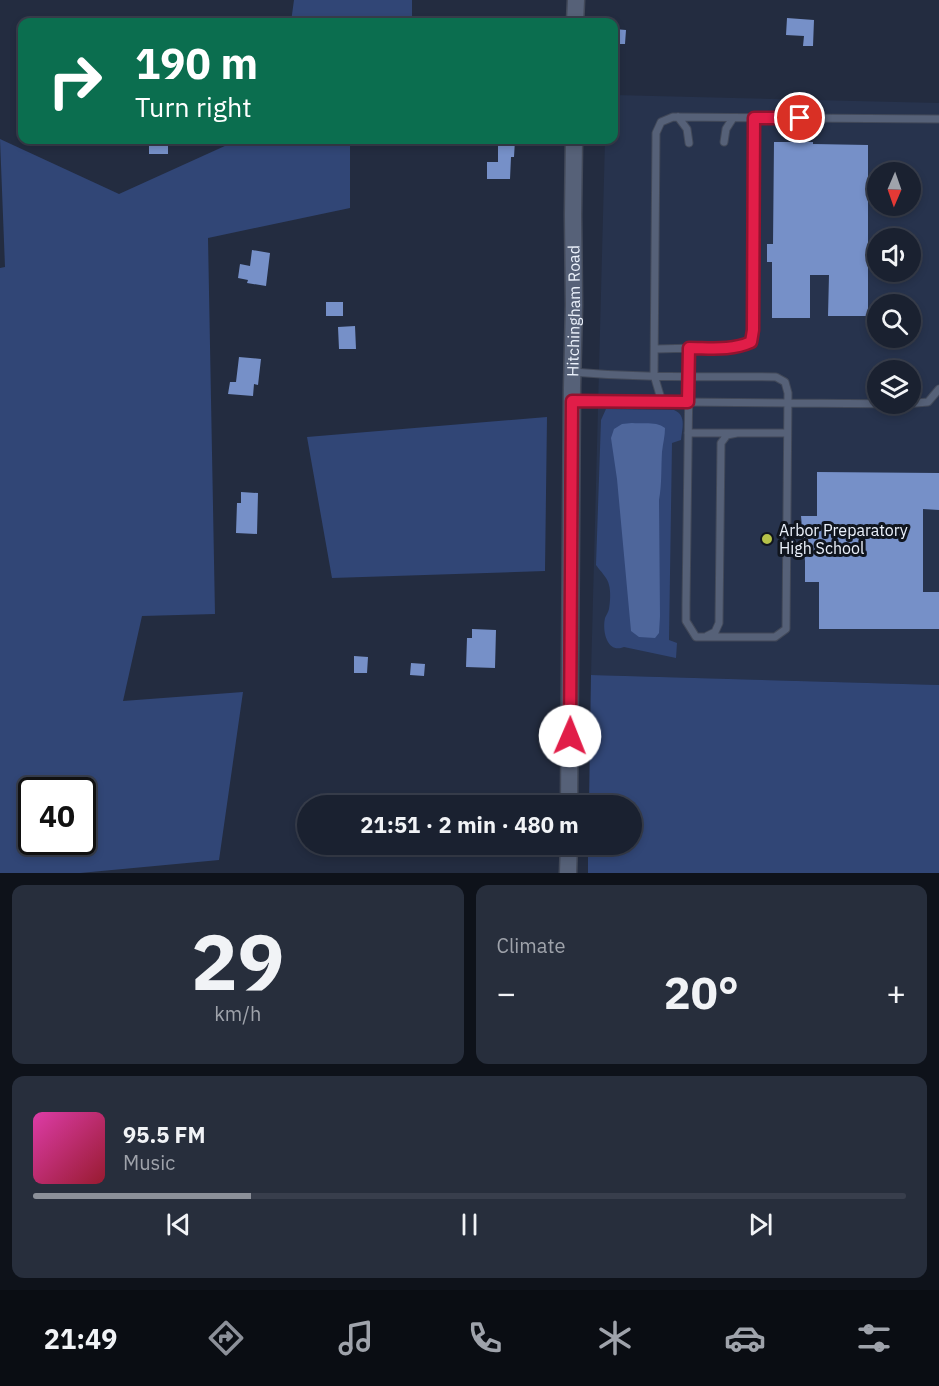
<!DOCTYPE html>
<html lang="en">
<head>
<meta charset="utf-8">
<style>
	body { margin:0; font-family:"IBM Plex Sans",sans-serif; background:#272e3c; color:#f1f3f6; height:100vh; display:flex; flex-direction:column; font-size:22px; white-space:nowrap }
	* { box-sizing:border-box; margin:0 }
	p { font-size:20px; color:#9fa3ab }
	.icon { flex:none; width:33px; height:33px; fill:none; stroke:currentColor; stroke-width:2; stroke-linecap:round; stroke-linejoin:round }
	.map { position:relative; height:873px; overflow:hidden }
	.side { display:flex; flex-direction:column; gap:12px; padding:12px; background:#0e121a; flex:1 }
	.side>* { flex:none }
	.top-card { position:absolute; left:18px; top:18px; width:600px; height:126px; border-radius:12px; box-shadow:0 3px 9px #0003,0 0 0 2px #383e4c; background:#0b6e4f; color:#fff; overflow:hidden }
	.needle { width:39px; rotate:182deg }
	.buttons { position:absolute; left:867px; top:162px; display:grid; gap:12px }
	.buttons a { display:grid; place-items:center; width:54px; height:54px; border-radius:50%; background:#1a2130; box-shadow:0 3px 9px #0003,0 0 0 2px #383e4c; font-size:30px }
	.speed { position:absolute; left:18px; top:777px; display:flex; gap:12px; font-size:30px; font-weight:700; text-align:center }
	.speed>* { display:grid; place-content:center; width:78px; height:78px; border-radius:50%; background:#1a2130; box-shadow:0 3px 9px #0003,0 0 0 2px #383e4c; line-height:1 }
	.speed .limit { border:3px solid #111; border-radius:9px; background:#fff; color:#111 }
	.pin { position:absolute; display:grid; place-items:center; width:51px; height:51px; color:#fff; margin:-26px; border:3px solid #fff; border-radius:50%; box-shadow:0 2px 6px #0007 }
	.me { position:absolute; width:66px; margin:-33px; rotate:1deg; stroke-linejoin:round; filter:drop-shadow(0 0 4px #0008) }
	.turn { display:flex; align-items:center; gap:21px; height:126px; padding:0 18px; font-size:27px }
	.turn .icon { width:78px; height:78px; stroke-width:2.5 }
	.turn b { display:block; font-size:42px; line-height:51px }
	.big { font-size:45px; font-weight:800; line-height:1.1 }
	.side .card { flex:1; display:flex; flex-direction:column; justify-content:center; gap:9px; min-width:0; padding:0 21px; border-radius:12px; background:#272e3c }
	.side .dial { align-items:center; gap:0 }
	.dial b { font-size:78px; line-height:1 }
	.song { display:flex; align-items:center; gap:18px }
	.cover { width:72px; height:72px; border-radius:9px; background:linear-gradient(135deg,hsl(320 70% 55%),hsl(350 70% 35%)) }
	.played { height:6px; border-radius:3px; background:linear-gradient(90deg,#8c9099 25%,#383e4c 25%) }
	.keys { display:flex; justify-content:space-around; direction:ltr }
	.heat { display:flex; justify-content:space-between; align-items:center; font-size:33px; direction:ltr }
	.side .tiles { flex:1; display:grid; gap:12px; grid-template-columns:1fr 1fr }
	.card:last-child { grid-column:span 2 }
	.trip { position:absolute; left:297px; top:795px; width:345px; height:60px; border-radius:30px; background:#1a2130; box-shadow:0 3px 9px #0003,0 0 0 2px #383e4c; font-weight:800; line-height:60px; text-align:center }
	.tab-bar { display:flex; height:96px; justify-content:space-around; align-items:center; background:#0a0d13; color:#9fa3ab }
	.tab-bar .icon { width:42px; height:42px }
	.tab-bar .selected { color:#8c9099 }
	.tab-bar b { font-size:27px; color:#f1f3f6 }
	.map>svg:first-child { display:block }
	.built { fill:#27334d; fill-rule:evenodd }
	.green { fill:#314676; fill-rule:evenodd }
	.water { fill:#4e669b }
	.building { fill:#7690c8 }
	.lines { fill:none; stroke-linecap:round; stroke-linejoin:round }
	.service-casing { stroke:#424959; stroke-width:9 }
	.tertiary-casing { stroke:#424959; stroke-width:19 }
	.service { stroke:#566178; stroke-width:7 }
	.tertiary { stroke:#566178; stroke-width:16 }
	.route-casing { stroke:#92132f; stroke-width:15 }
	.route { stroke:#e11d48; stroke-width:10 }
	.poi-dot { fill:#b5c249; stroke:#10151e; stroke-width:2 }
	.labels { text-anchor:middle; stroke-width:6; stroke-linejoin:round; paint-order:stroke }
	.street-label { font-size:16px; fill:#ecf2fc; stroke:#10151e }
	.poi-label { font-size:16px; fill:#ecf2fc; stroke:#10151e; text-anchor:start }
</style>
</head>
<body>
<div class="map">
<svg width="939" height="873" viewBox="0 0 939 873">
	<rect width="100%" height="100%" fill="#232c40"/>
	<path class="built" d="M 614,95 L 939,103 L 939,685 L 591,675 L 605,140 L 614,140 ZM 878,172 L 910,172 L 910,206 L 878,206 ZM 878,238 L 910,238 L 910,272 L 878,272 ZM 878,304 L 910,304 L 910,338 L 878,338 ZM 878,370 L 910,370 L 910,404 L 878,404 Z"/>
	<path class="green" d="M 294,0 L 412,0 L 412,22 L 291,22 Z
		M 0,139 L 119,194 L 238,140 L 350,140 L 350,208 L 208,238 L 215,614 L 142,616 L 123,701 L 243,692 L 219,860 L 80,873 L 0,873 L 0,268 L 5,267 ZM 82,790 L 82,842 L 32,842 L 32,790 Z
		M 606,409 L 674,410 C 687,415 682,429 681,440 L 672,443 L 669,640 L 677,643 L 676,658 L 624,647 C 607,654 602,631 605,618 C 606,615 608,613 609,609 C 610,603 611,592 609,585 C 608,578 600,571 596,565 L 601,420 Z
		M 547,417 L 545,571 L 332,578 L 307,437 Z
		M 591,675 L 939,685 L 939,873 L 588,873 L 588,845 L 632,844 L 632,806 L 589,805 Z"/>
	<path class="water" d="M 632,423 C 643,424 657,421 665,428 C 665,436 663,443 662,452 C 661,468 662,484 659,500 L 660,616 L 659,633 L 655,638 L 639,637 L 631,631 L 617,479 L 611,438 L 614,429 L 622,424 Z"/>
	<path class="building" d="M 787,18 L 814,20 L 813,46 L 803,46 L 804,36 L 786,35 Z
		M 614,29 L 626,30 L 625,44 L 614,44 Z
		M 149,140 L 168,140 L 168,154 L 149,154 Z
		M 498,140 L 515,140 L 514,157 L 511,157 L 510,179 L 487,179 L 487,162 L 498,162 Z
		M 774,142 L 813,142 L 813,144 L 868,145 L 868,316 L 828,316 L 829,275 L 810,275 L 810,318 L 772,318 L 772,262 L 767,262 L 767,244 L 773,244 Z
		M 252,250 L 270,253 L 266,286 L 247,283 L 248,280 L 238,278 L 240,264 L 250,266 Z
		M 326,302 L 343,302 L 343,316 L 326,316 Z
		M 355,326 L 356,349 L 339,349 L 338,327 Z
		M 239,357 L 261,359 L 258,385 L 254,384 L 253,396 L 228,394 L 230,382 L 236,382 Z
		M 817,472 L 939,473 L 939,510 L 923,509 L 923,592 L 939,592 L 939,629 L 819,629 L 819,582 L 805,582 L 805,561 L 801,516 L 817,516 Z
		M 241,492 L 258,493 L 257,534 L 236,533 L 237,503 L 241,503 Z
		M 472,629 L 496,630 L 495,668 L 466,667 L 467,638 L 472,638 Z
		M 354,656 L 368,657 L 367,673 L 354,673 Z
		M 411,663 L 425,664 L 424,676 L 410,675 Z"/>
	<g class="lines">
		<defs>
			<path id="service" d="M 678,117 L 687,129 L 689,143
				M 724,142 L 726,129 L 733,118
				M 655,349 L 739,347 L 751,342 L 754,330 L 754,118
				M 573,372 C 640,378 709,376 776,377 L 785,382 L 788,393 L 786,629 L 775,637 L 696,637 L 686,621 L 686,605 L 689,376 L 689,348
				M 572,401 L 904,404 L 928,402 L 939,389
				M 662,402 L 654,375 L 656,133 L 661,122 L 673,117 L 939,119
				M 688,433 L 787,433
				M 707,636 L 715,632 L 719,623 L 721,443 L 727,435 L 737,433"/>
			<g id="tertiary">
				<path d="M 575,22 L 576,0"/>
				<path id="s1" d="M 569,806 L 572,387 L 574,305 L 573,215 L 574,140"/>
				<path d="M 568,873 L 569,844"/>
			</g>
		</defs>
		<use href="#service" class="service-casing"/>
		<use href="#tertiary" class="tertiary-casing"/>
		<use href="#service" class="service"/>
		<use href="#tertiary" class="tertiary"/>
	</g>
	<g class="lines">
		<defs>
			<path id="route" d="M 570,736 L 572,401 L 688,402 L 689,348 C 710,348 731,351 751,342 L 753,330 L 754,118 L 800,118"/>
		</defs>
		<use href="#route" class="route-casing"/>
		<use href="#route" class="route"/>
	</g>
	<circle class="poi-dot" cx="767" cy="539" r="6"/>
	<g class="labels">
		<g class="street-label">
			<text dy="6" stroke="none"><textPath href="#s1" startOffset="495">Hitchingham Road</textPath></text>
		</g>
		<g class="poi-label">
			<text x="779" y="536">Arbor Preparatory<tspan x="779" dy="18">High School</tspan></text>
		</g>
	</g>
</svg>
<div class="buttons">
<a><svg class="needle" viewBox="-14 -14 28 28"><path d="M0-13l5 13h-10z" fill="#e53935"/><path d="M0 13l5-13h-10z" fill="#9fa3ab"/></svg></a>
<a><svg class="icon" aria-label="sound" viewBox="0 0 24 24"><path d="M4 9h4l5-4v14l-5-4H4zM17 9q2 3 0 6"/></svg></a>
<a><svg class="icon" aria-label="search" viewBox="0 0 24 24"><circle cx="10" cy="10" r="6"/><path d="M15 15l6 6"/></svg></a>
<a><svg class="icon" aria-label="layers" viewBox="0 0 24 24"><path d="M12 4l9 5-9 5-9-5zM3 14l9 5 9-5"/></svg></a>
</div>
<div class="speed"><div class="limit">40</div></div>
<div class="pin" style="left:800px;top:118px;background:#d93025"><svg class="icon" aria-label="arrive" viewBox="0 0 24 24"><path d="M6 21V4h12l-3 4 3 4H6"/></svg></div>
<svg class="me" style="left:570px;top:736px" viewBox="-20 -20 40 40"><circle r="19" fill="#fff"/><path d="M0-13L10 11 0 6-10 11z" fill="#e11d48"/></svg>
<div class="trip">21:51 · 2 min · 480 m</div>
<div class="top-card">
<div class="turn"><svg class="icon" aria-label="right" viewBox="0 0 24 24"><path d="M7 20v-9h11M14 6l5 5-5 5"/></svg><div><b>190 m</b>Turn right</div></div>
</div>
</div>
<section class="side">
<div class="tiles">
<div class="card dial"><b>29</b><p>km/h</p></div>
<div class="card"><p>Climate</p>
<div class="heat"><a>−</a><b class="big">20°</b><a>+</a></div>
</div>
<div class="card">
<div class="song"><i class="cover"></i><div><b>95.5 FM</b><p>Music</p></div></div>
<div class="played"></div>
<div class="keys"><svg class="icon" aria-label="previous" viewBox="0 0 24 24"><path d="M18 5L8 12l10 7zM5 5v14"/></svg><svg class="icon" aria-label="pause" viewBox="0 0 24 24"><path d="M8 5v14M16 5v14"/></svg><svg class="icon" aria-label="next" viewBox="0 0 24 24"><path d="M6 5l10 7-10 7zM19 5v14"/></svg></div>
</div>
</div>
</section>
<nav class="tab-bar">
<b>21:49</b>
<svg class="icon selected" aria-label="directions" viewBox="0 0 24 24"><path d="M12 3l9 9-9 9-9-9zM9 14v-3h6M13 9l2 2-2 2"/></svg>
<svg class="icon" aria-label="music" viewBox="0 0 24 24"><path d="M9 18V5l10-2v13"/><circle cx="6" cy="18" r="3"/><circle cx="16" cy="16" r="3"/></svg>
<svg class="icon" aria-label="phone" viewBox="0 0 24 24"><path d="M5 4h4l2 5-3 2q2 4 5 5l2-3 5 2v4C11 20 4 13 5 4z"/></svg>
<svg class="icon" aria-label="climate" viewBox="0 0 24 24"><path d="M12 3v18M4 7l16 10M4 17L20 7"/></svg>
<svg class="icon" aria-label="car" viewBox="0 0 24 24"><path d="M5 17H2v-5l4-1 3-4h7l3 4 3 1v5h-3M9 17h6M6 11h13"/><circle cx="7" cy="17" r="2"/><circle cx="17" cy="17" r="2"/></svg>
<svg class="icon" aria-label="filters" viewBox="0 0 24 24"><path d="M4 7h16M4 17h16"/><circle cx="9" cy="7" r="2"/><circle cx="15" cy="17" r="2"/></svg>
</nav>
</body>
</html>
